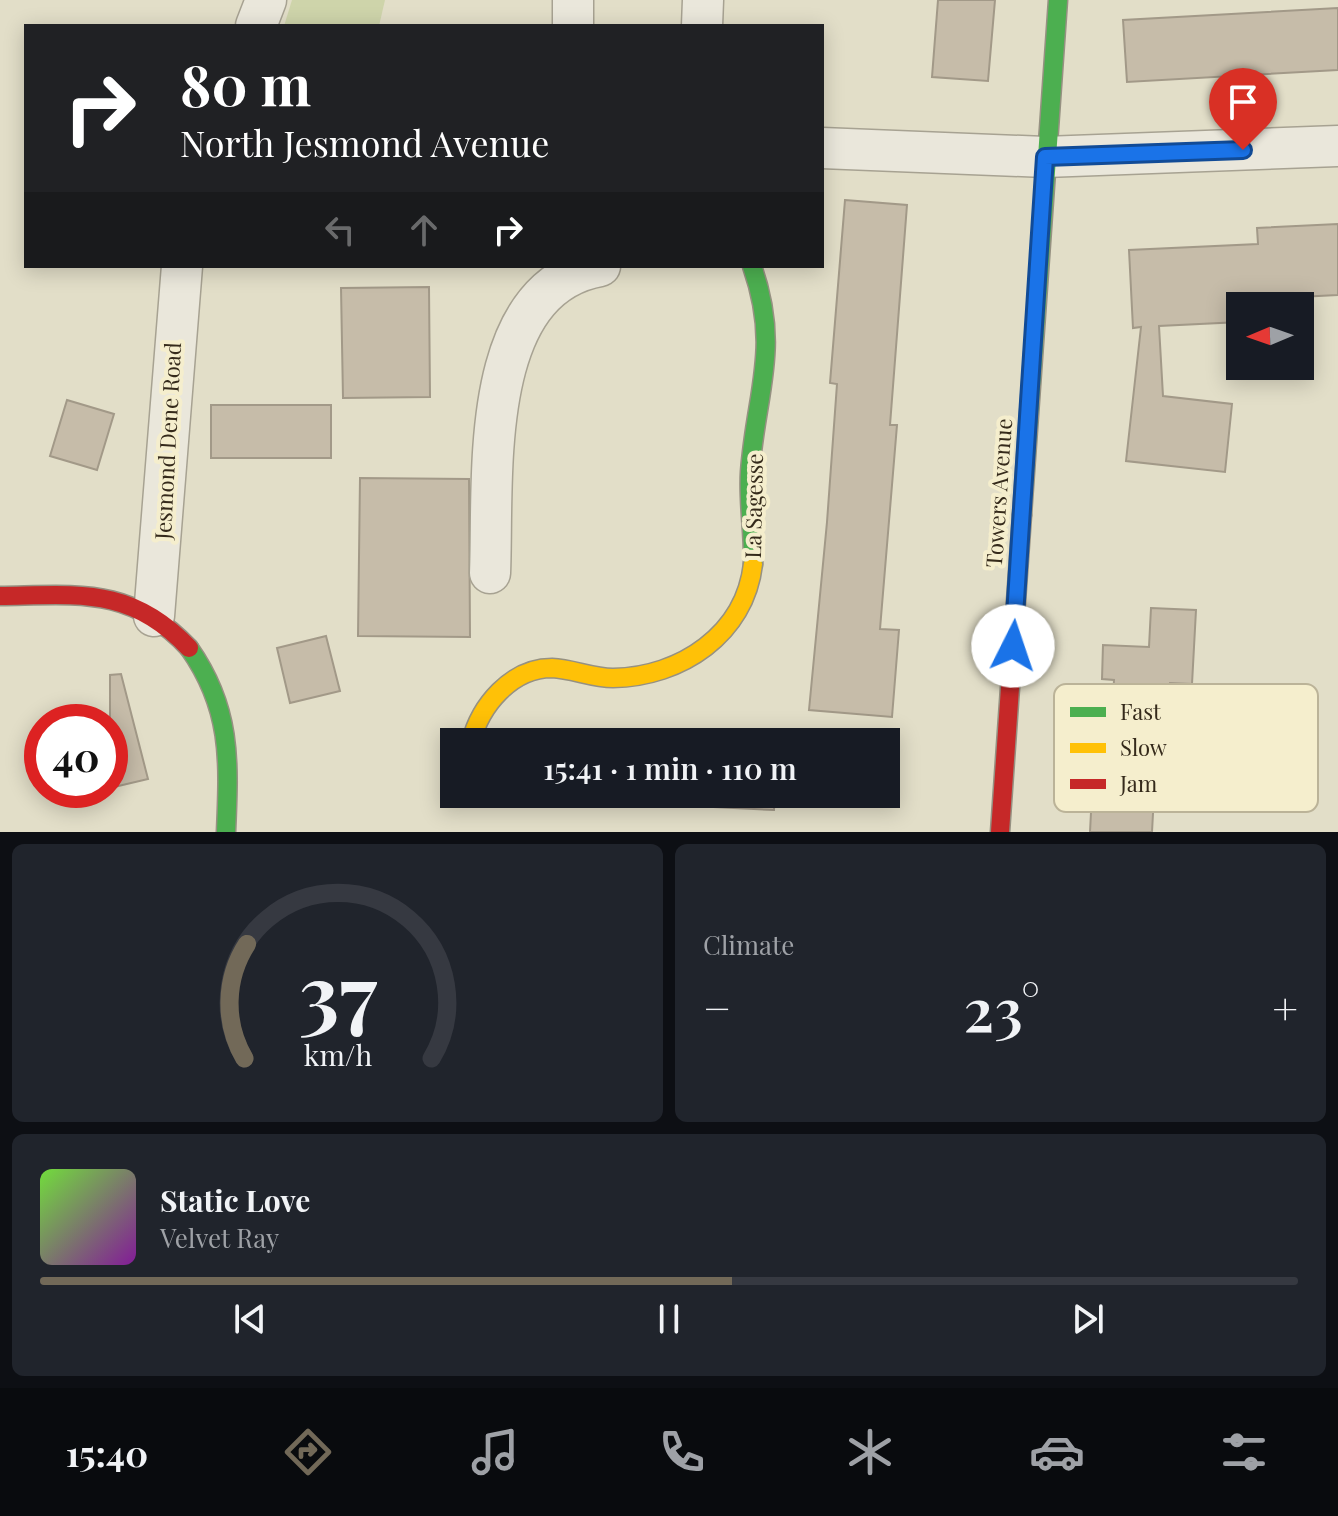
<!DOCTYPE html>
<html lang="en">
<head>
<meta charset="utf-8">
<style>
	body { margin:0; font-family:"Playfair Display",serif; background:#20242c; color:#f1f3f6; height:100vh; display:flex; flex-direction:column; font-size:30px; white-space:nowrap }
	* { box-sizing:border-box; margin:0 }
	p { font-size:26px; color:#9ea1a6 }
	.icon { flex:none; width:44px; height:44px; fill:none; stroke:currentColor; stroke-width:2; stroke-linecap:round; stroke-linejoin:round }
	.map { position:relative; height:832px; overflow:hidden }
	.details { display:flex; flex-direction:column; gap:12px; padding:12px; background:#0d0f14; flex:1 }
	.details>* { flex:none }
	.hud { position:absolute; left:24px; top:24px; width:800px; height:244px; border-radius:0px; box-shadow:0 4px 20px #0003; background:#202124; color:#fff; overflow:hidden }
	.needle { width:52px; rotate:268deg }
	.tools { position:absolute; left:1226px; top:292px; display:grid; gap:16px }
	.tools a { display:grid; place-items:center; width:88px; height:88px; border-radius:0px; background:#171b24; box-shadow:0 4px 20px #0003; font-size:40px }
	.speed { position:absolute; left:24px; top:704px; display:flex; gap:16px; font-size:40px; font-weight:700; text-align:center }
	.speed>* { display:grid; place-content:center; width:104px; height:104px; border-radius:50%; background:#171b24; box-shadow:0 4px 20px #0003; line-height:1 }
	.speed .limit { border:12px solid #d22; background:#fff; color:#111 }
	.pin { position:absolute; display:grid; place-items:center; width:68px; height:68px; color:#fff; margin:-82px -34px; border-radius:50% 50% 50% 0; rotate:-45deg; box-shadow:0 0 8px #0007 }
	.pin .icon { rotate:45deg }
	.me { position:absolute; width:88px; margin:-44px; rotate:4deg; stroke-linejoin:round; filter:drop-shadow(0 0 6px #0008) }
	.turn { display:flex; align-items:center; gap:28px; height:168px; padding:0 24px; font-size:36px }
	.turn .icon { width:104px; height:104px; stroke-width:2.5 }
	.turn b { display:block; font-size:56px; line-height:68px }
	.lanes { display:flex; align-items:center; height:76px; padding:0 24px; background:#0003; justify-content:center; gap:40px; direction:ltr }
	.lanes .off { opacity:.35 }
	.big { font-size:60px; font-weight:600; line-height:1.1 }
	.details .widget { flex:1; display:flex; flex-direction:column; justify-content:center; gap:12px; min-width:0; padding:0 28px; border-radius:12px; background:#20242c }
	.details .dial { align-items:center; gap:0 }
	.dial svg { height:208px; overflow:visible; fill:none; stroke:#363941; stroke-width:7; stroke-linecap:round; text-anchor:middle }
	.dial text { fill:#f1f3f6; stroke:none }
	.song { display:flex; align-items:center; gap:24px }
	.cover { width:96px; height:96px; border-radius:12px; background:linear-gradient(135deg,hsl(100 70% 55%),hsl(290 70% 35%)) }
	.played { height:8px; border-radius:4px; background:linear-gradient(90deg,#726958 55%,#363941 55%) }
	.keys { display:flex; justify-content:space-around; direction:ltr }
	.heat { display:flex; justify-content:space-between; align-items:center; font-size:44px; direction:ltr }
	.details .tiles { flex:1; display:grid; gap:12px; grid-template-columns:1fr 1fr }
	.widget:last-child { grid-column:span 2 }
	.trip { position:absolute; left:440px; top:728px; width:460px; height:80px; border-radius:0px; background:#171b24; box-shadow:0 4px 20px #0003; font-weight:600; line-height:80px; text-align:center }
	.dock { display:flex; height:128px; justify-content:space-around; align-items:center; background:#090b0e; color:#9ea1a6 }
	.dock .icon { width:56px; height:56px }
	.dock .current { color:#726958 }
	.dock b { font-size:36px; color:#f1f3f6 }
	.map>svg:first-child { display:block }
	.green { fill:#ced4aa }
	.building { fill:#c6bca9; stroke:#a29988; stroke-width:2 }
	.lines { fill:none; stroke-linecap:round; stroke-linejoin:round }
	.street-casing { stroke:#a7a292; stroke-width:43 }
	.fast-casing { stroke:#969182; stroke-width:21 }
	.slow-casing { stroke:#969182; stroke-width:21 }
	.jam-casing { stroke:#969182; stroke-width:21 }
	.street { stroke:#eae7db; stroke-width:40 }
	.fast { stroke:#4caf50; stroke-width:18 }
	.slow { stroke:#ffc107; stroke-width:18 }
	.jam { stroke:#c62828; stroke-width:18 }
	.route-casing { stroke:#114b97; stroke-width:20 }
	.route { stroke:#1a73e8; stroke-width:14 }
	.labels { text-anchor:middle; stroke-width:8; stroke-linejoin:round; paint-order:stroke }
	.street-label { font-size:22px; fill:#352a1b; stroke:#f5eecd }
	.key { fill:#f5eecd; stroke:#bbb398; stroke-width:2 }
	.key-label { font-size:22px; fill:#352a1b }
</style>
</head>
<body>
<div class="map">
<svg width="1338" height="832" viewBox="0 0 1338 832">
	<rect width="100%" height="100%" fill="#e2dec8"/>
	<path class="green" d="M 292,0 L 385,0 L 379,26 L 284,26 Z"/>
	<path class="building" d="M 938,0 L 995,0 L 988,81 L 932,77 Z
		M 1338,8 L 1338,70 L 1127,82 L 1123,20 Z
		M 845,200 L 907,205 L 890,425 L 897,425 L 880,629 L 899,630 L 892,717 L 809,710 L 827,522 L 837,384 L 830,383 Z
		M 1338,224 L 1338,295 L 1299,297 L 1300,306 L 1240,306 L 1240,322 L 1159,326 L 1163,396 L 1232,404 L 1225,472 L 1126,461 L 1141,327 L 1133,328 L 1129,250 L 1258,244 L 1257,228 Z
		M 429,287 L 430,397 L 343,398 L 341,288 Z
		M 67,400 L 114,414 L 97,470 L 50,456 Z
		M 211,405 L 331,405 L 331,458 L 211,458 Z
		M 360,478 L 469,479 L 470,637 L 358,636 Z
		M 1151,608 L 1196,610 L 1192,684 L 1170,683 L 1165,758 L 1156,758 L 1152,832 L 1090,832 L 1093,773 L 1109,774 L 1114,680 L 1102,679 L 1103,645 L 1149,647 Z
		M 326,636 L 340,691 L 290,703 L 277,648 Z
		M 121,674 L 148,779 L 110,788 L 110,675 Z
		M 593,794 L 775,794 L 774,810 L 593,801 Z"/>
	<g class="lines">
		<defs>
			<path id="street" d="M 256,26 L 266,0
				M 573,26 L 573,0
				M 702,26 L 703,0
				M 822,148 L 1045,157 L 1338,146
				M 490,573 C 494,480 476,288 600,266
				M 154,616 L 182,266"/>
			<path id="fast" d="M 752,266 C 781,349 756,391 750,472 C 748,503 754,534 753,564
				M 1022,515 L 1058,0
				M 189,648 C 232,709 229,761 226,832"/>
			<path id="slow" d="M 471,742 C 480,706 511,668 552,668 C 573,669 592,678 613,678 C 681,677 745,634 753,564"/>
			<path id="jam" d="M 0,596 C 78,595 131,586 189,648
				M 1000,832 L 1022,515"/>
		</defs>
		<use href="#street" class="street-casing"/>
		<use href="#fast" class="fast-casing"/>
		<use href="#slow" class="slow-casing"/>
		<use href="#jam" class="jam-casing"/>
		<use href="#street" class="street"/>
		<use href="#fast" class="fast"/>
		<use href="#slow" class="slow"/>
		<use href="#jam" class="jam"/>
	</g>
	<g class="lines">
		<defs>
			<path id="route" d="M 1013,646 L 1045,157 L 1243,150"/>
		</defs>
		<use href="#route" class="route-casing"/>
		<use href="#route" class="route"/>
	</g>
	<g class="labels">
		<g class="street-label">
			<text transform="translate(168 441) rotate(-87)" y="8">Jesmond Dene Road</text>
			<text transform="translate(999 493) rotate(-86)" y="8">Towers Avenue</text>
			<text transform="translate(754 506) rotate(-89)" y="8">La Sagesse</text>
		</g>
	</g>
	<rect x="1054" y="684" width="264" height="128" rx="12" class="key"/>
	<rect x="1070" y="707" width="36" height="10" fill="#4caf50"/>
	<rect x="1070" y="743" width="36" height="10" fill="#ffc107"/>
	<rect x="1070" y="779" width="36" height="10" fill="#c62828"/>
	<g class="key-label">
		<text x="1120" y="720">Fast</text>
		<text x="1120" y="756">Slow</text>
		<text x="1120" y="792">Jam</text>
	</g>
</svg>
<div class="tools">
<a><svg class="needle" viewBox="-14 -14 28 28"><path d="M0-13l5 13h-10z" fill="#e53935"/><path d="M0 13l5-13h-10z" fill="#9ea1a6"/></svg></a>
</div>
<div class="speed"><div class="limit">40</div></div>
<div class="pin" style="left:1243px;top:150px;background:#d93025"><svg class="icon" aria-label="arrive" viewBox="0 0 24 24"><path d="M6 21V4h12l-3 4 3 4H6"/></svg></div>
<svg class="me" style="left:1013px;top:646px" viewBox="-20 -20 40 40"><circle r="19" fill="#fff"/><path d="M0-13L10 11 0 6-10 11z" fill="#1a73e8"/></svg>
<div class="trip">15:41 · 1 min · 110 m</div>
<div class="hud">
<div class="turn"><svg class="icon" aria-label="right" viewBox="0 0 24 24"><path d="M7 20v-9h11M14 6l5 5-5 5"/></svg><div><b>80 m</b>North Jesmond Avenue</div></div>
<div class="lanes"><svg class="icon off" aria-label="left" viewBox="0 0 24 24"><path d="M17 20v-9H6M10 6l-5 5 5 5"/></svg><svg class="icon off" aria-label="ahead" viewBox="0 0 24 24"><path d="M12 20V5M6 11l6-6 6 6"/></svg><svg class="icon" aria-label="right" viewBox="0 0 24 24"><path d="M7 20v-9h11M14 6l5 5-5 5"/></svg></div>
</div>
</div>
<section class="details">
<div class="tiles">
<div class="widget dial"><svg viewBox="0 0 100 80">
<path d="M14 69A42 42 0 1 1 86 69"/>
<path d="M14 69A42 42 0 0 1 15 25" stroke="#726958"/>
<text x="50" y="56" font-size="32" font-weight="700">37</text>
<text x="50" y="72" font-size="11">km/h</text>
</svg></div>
<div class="widget"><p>Climate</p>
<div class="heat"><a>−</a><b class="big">23°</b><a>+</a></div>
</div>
<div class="widget">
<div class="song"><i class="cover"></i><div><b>Static Love</b><p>Velvet Ray</p></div></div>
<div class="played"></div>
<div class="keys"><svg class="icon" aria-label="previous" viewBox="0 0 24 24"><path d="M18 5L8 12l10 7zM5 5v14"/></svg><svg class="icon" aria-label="pause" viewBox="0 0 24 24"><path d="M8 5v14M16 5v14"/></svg><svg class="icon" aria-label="next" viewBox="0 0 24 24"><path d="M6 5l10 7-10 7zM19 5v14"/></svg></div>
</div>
</div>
</section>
<nav class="dock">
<b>15:40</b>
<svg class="icon current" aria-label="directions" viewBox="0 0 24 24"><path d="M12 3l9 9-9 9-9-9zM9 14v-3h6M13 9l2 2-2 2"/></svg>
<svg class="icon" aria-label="music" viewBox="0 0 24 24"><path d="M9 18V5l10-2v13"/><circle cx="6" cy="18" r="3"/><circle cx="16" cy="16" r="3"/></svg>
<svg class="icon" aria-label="phone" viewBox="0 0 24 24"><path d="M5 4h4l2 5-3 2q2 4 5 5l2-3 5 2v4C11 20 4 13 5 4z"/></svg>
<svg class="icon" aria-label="climate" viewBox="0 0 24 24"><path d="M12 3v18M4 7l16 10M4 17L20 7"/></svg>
<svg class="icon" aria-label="car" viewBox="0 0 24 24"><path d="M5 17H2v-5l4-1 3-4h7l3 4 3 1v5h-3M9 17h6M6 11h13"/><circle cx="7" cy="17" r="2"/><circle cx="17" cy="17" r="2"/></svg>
<svg class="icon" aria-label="filters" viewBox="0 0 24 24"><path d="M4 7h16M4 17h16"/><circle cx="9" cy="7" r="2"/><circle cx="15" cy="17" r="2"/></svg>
</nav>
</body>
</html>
